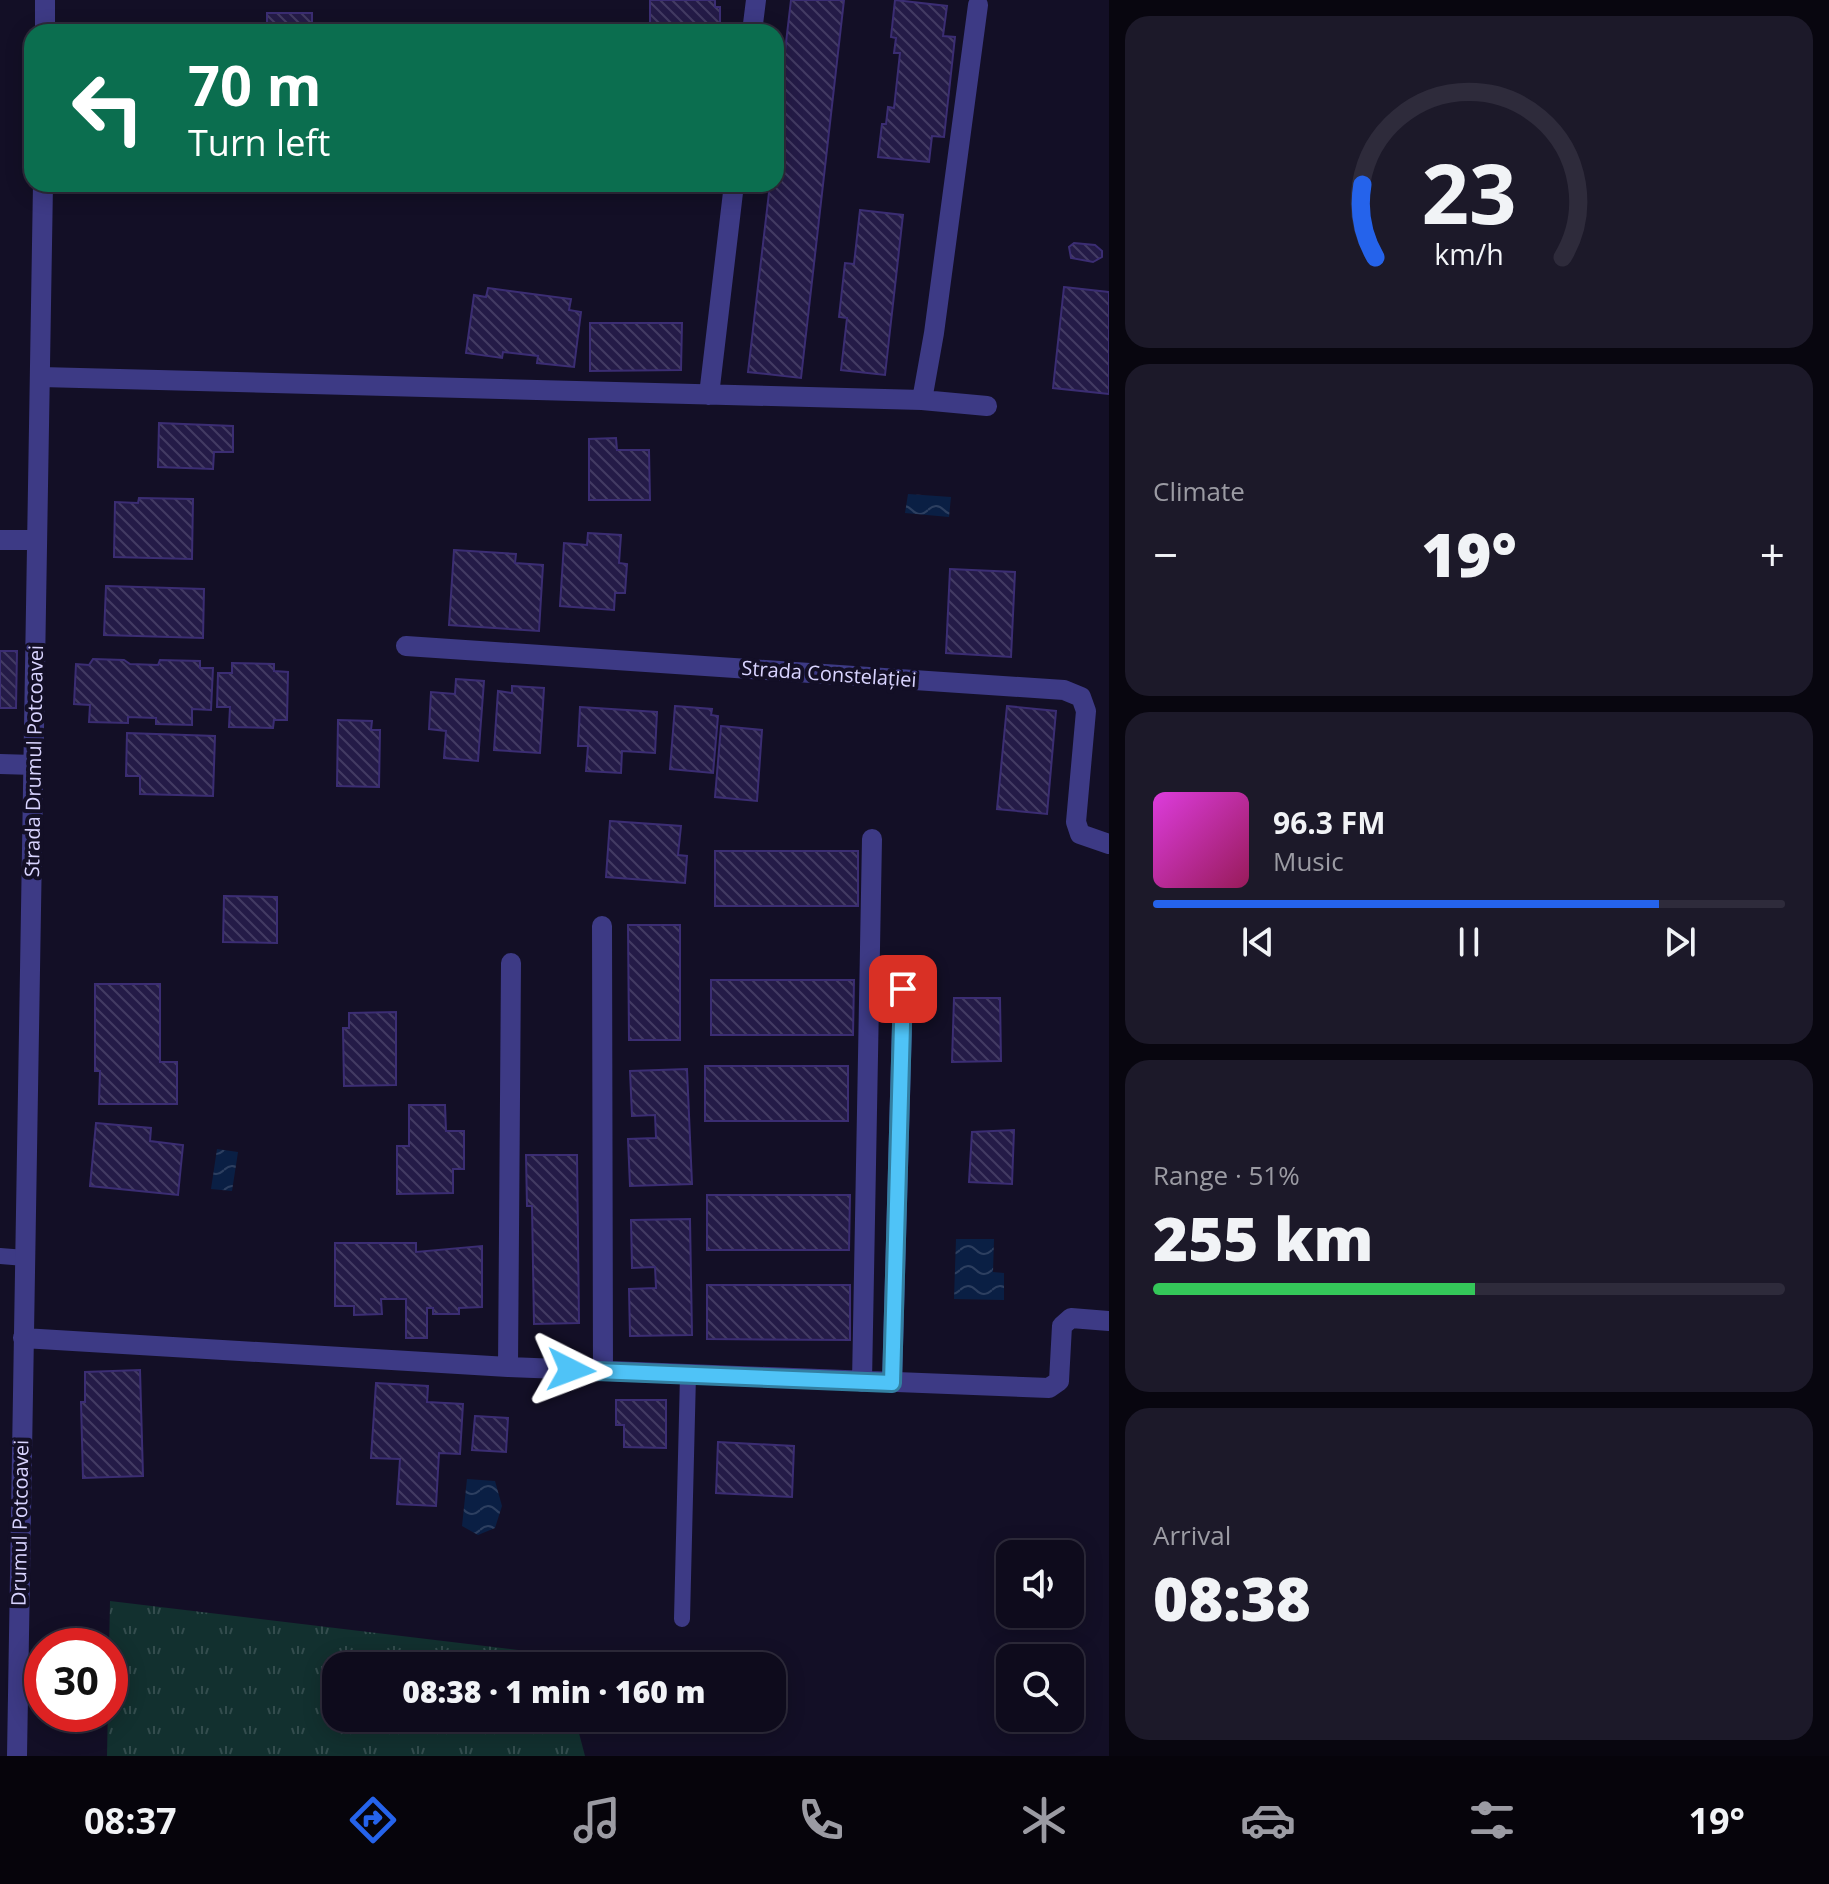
<!DOCTYPE html>
<html lang="en">
<head>
<meta charset="utf-8">
<style>
	body { margin:0; font-family:"Open Sans",sans-serif; background:#1c1929; color:#f1f3f6; height:100vh; display:flex; flex-direction:column; font-size:30px; white-space:nowrap }
	* { box-sizing:border-box; margin:0 }
	p { font-size:26px; color:#9b9ba3 }
	.icon { flex:none; width:44px; height:44px; fill:none; stroke:currentColor; stroke-width:2; stroke-linecap:round; stroke-linejoin:round }
	.map { position:relative; flex:1; overflow:hidden }
	.panel { display:flex; flex-direction:column; gap:16px; padding:16px; background:#08060f; width:720px }
	.panel>* { flex:none }
	.guide { position:absolute; left:24px; top:24px; width:760px; height:168px; border-radius:24px; box-shadow:0 4px 20px #0003,0 0 0 2px #2e2b3b; background:#0b6e4f; color:#fff; overflow:hidden }
	.controls { position:absolute; left:996px; top:1540px; display:grid; gap:16px }
	.controls a { display:grid; place-items:center; width:88px; height:88px; border-radius:16px; background:#0e0b1c; box-shadow:0 4px 20px #0003,0 0 0 2px #2e2b3b; font-size:40px }
	.speed { position:absolute; left:24px; top:1628px; display:flex; gap:16px; font-size:40px; font-weight:700; text-align:center }
	.speed>* { display:grid; place-content:center; width:104px; height:104px; border-radius:50%; background:#0e0b1c; box-shadow:0 4px 20px #0003,0 0 0 2px #2e2b3b; line-height:1 }
	.speed .limit { border:12px solid #d22; background:#fff; color:#111 }
	.pin { position:absolute; display:grid; place-items:center; width:68px; height:68px; color:#fff; margin:-34px; border-radius:16px; box-shadow:0 4px 12px #0006 }
	.me { position:absolute; width:88px; margin:-44px; rotate:93deg; stroke-linejoin:round; filter:drop-shadow(0 0 6px #0008) }
	.turn { display:flex; align-items:center; gap:28px; height:168px; padding:0 32px; font-size:36px }
	.turn .icon { width:104px; height:104px; stroke-width:2.5 }
	.turn b { display:block; font-size:56px; line-height:68px }
	.big { font-size:60px; font-weight:800; line-height:1.1 }
	.panel .tile { flex:1; display:flex; flex-direction:column; justify-content:center; gap:12px; min-width:0; padding:0 28px; border-radius:24px; background:#1c1929 }
	.panel .dial { align-items:center; gap:0 }
	.dial svg { height:208px; overflow:visible; fill:none; stroke:#2e2b3b; stroke-width:7; stroke-linecap:round; text-anchor:middle }
	.dial text { fill:#f1f3f6; stroke:none }
	.song { display:flex; align-items:center; gap:24px }
	.cover { width:96px; height:96px; border-radius:12px; background:linear-gradient(135deg,hsl(300 70% 55%),hsl(330 70% 35%)) }
	.played { height:8px; border-radius:4px; background:linear-gradient(90deg,#2563eb 80%,#2e2b3b 80%) }
	.keys { display:flex; justify-content:space-around; direction:ltr }
	.heat { display:flex; justify-content:space-between; align-items:center; font-size:44px; direction:ltr }
	.charge { height:12px; border-radius:6px; background:linear-gradient(90deg,#34c759 51%,#2e2b3b 0) }
	.trip { position:absolute; left:322px; top:1652px; width:464px; height:80px; border-radius:24px; background:#0e0b1c; box-shadow:0 4px 20px #0003,0 0 0 2px #2e2b3b; font-weight:800; line-height:80px; text-align:center }
	.dock { display:flex; height:128px; justify-content:space-around; align-items:center; background:#06040b; color:#9b9ba3 }
	.dock .icon { width:56px; height:56px }
	.dock .on { color:#2563eb }
	.dock b { font-size:36px; color:#f1f3f6 }
	main { display:flex; flex:1; min-height:0 }
	.map>svg:first-child { display:block }
	.grass { fill:url(#grass-tufts) }
	.water { fill:url(#water-waves) }
	.building { fill:url(#building-back-hatch); stroke:#3b2d73; stroke-width:2 }
	.lines { fill:none; stroke-linecap:round; stroke-linejoin:round }
	.service { stroke:#3d3a85; stroke-width:16 }
	.minor { stroke:#3d3a85; stroke-width:20 }
	.route-casing { stroke:#337fa1; stroke-width:20 }
	.route { stroke:#4fc3f7; stroke-width:14 }
	.labels { text-anchor:middle; stroke-width:8; stroke-linejoin:round; paint-order:stroke }
	.street-label { font-size:20px; fill:#d9d4ff; stroke:#130f26 }
</style>
</head>
<body>
<main>
<div class="map">
<svg width="1109" height="1756" viewBox="0 0 1109 1756">
	<defs>
		<pattern id="grass-tufts" width="24" height="20" patternUnits="userSpaceOnUse" patternTransform="scale(2)"><rect width="24" height="20" fill="#12302f"/><path d="M3 7l-1-3M5 7V3M7 7l1-3M15 17l-1-3M17 17v-4M19 17l1-3" fill="none" stroke="#344d4e"/></pattern>
		<pattern id="water-waves" width="16" height="10" patternUnits="userSpaceOnUse" patternTransform="scale(2)"><rect width="16" height="10" fill="#0a1f44"/><path d="M0 5q4-4 8 0t8 0" fill="none" stroke="#2d3f60"/></pattern>
		<pattern id="building-back-hatch" width="6" height="6" patternUnits="userSpaceOnUse" patternTransform="scale(2)"><rect width="6" height="6" fill="#241b47"/><path d="M-1 5l2 2M0 0l6 6M5-1l2 2" fill="none" stroke="#433b63"/></pattern>
	</defs>
	<rect width="100%" height="100%" fill="#130f26"/>
	<path class="grass" d="M 110,1601 L 559,1655 L 562,1666 L 336,1666 L 336,1718 L 575,1718 L 585,1756 L 107,1756 Z"/>
	<path class="water" d="M 908,494 L 951,497 L 949,517 L 905,513 Z
		M 217,1149 L 238,1152 L 232,1191 L 211,1189 Z
		M 956,1239 L 994,1239 L 993,1272 L 1004,1273 L 1004,1300 L 954,1299 Z
		M 467,1479 L 495,1481 L 502,1506 L 495,1528 L 478,1535 L 462,1526 Z"/>
	<path class="building" d="M 650,0 L 715,0 L 715,7 L 720,7 L 720,32 L 650,32 Z
		M 791,0 L 844,0 L 801,378 L 748,372 L 770,184 L 776,184 L 776,128 Z
		M 895,0 L 947,6 L 943,36 L 955,37 L 944,137 L 932,136 L 929,162 L 878,157 L 882,124 L 886,124 L 888,107 L 894,108 L 900,53 L 894,53 L 896,38 L 891,37 Z
		M 267,13 L 312,13 L 312,32 L 247,32 L 267,31 Z
		M 860,210 L 903,215 L 885,375 L 841,370 L 847,318 L 839,317 L 845,263 L 854,264 Z
		M 1074,243 L 1095,245 L 1102,251 L 1102,257 L 1093,262 L 1071,258 L 1069,247 Z
		M 1064,287 L 1109,292 L 1109,394 L 1053,388 Z
		M 488,288 L 571,299 L 569,310 L 581,312 L 574,367 L 537,363 L 538,356 L 503,352 L 502,358 L 466,353 L 474,295 L 486,297 Z
		M 590,323 L 682,323 L 681,370 L 590,371 Z
		M 159,423 L 233,426 L 233,452 L 214,452 L 213,469 L 158,467 Z
		M 616,438 L 617,450 L 649,450 L 650,500 L 589,500 L 589,439 Z
		M 139,498 L 193,499 L 192,559 L 114,557 L 115,502 L 138,503 Z
		M 588,533 L 621,535 L 619,563 L 627,564 L 625,593 L 615,593 L 614,610 L 560,606 L 564,543 L 587,545 Z
		M 454,550 L 516,554 L 515,563 L 543,565 L 539,631 L 449,625 Z
		M 950,569 L 1015,572 L 1011,657 L 946,653 Z
		M 106,586 L 204,589 L 203,638 L 104,635 Z
		M 0,651 L 17,651 L 16,708 L 0,708 Z
		M 93,659 L 124,660 L 130,664 L 158,665 L 160,660 L 200,661 L 200,668 L 213,668 L 211,710 L 192,709 L 192,725 L 156,724 L 156,718 L 128,717 L 128,723 L 89,722 L 90,705 L 74,704 L 76,664 L 89,665 Z
		M 232,663 L 274,664 L 274,671 L 288,672 L 287,720 L 274,720 L 273,728 L 229,727 L 230,707 L 217,707 L 218,673 L 232,673 Z
		M 456,679 L 484,681 L 478,761 L 444,758 L 446,731 L 429,729 L 431,692 L 455,694 Z
		M 512,686 L 544,688 L 540,753 L 494,750 L 498,691 L 512,693 Z
		M 675,706 L 712,709 L 711,715 L 718,716 L 713,773 L 670,769 Z
		M 1007,706 L 1056,711 L 1047,814 L 997,809 Z
		M 580,707 L 657,712 L 655,753 L 622,751 L 621,773 L 586,771 L 588,746 L 578,746 Z
		M 338,720 L 372,721 L 371,730 L 380,730 L 379,787 L 337,786 Z
		M 721,726 L 762,730 L 757,801 L 715,797 Z
		M 127,733 L 215,736 L 213,796 L 140,794 L 140,776 L 126,776 Z
		M 610,821 L 681,826 L 678,855 L 687,856 L 685,883 L 606,877 Z
		M 715,851 L 858,851 L 858,906 L 715,906 Z
		M 224,896 L 277,897 L 277,943 L 223,942 Z
		M 628,925 L 680,925 L 680,1040 L 629,1040 Z
		M 711,980 L 854,980 L 853,1035 L 711,1035 Z
		M 95,984 L 160,984 L 160,1062 L 177,1062 L 177,1104 L 99,1104 L 100,1071 L 95,1071 Z
		M 954,998 L 1000,998 L 1001,1061 L 952,1062 Z
		M 396,1012 L 396,1085 L 344,1086 L 343,1028 L 349,1028 L 349,1013 Z
		M 705,1066 L 848,1066 L 848,1121 L 705,1121 Z
		M 687,1069 L 692,1184 L 630,1186 L 628,1139 L 656,1138 L 655,1115 L 632,1116 L 630,1071 Z
		M 409,1105 L 445,1105 L 446,1131 L 464,1131 L 464,1169 L 453,1169 L 453,1193 L 397,1194 L 397,1146 L 409,1146 Z
		M 96,1123 L 151,1128 L 150,1141 L 183,1145 L 178,1195 L 90,1186 Z
		M 1014,1130 L 1012,1184 L 969,1182 L 972,1132 Z
		M 526,1155 L 577,1155 L 579,1323 L 534,1324 L 532,1206 L 527,1206 Z
		M 707,1195 L 850,1195 L 849,1250 L 707,1250 Z
		M 690,1219 L 692,1335 L 630,1336 L 629,1289 L 656,1288 L 655,1267 L 632,1268 L 631,1220 Z
		M 335,1243 L 416,1243 L 416,1252 L 482,1246 L 482,1307 L 459,1308 L 459,1314 L 433,1314 L 433,1308 L 427,1308 L 427,1338 L 406,1338 L 406,1299 L 381,1299 L 382,1314 L 354,1315 L 354,1306 L 335,1306 Z
		M 707,1285 L 850,1285 L 850,1340 L 707,1339 Z
		M 140,1370 L 143,1476 L 83,1478 L 81,1402 L 85,1402 L 85,1372 Z
		M 376,1383 L 428,1386 L 427,1402 L 463,1404 L 460,1454 L 439,1453 L 436,1506 L 397,1504 L 400,1459 L 371,1458 Z
		M 616,1400 L 666,1400 L 666,1448 L 624,1447 L 624,1425 L 616,1425 Z
		M 475,1416 L 508,1418 L 506,1452 L 472,1450 Z
		M 718,1442 L 794,1446 L 792,1497 L 716,1493 Z"/>
	<g class="lines">
		<path class="service" d="M 0,1256 L 25,1258
			M 682,1619 L 688,1375"/>
		<path class="minor" d="M 45,32 L 45,0
			M 752,32 L 756,0
			M 41,377 L 922,400 L 987,406
			M 709,395 L 734,184
			M 922,400 L 934,333 L 978,5
			M 0,540 L 37,540
			M 406,646 L 1064,690 L 1081,697 L 1086,711 L 1076,822 L 1080,834 L 1109,844
			M 0,764 L 34,765
			M 602,926 L 603,1371
			M 23,1338 L 508,1367 L 1049,1388 L 1059,1381 L 1062,1326 L 1071,1318 L 1109,1321
			M 508,1367 L 511,963
			M 862,1382 L 872,839
			M 892,1383 L 903,989
			M 17,1756 L 43,184"/>
	</g>
	<g class="lines">
		<defs>
			<path id="route" d="M 571,1370 L 892,1383 L 903,989"/>
		</defs>
		<use href="#route" class="route-casing"/>
		<use href="#route" class="route"/>
	</g>
	<g class="labels">
		<g class="street-label">
			<text transform="translate(829 674) rotate(4)" y="7">Strada Constelației</text>
			<text transform="translate(34 761) rotate(-89)" y="7">Strada Drumul Potcoavei</text>
			<text transform="translate(20 1523) rotate(-89)" y="7">Drumul Potcoavei</text>
		</g>
	</g>
</svg>
<div class="controls">
<a><svg class="icon" aria-label="sound" viewBox="0 0 24 24"><path d="M4 9h4l5-4v14l-5-4H4zM17 9q2 3 0 6"/></svg></a>
<a><svg class="icon" aria-label="search" viewBox="0 0 24 24"><circle cx="10" cy="10" r="6"/><path d="M15 15l6 6"/></svg></a>
</div>
<div class="speed"><div class="limit">30</div></div>
<div class="pin" style="left:903px;top:989px;background:#d93025"><svg class="icon" aria-label="arrive" viewBox="0 0 24 24"><path d="M6 21V4h12l-3 4 3 4H6"/></svg></div>
<svg class="me" style="left:571px;top:1370px" viewBox="-20 -20 40 40"><path d="M0-17L14 15 0 8-14 15z" fill="#4fc3f7" stroke="#fff" stroke-width="4"/></svg>
<div class="trip">08:38 · 1 min · 160 m</div>
<div class="guide">
<div class="turn"><svg class="icon" aria-label="left" viewBox="0 0 24 24"><path d="M17 20v-9H6M10 6l-5 5 5 5"/></svg><div><b>70 m</b>Turn left</div></div>
</div>
</div>
<section class="panel">
<div class="tile dial"><svg viewBox="0 0 100 80">
<path d="M14 69A42 42 0 1 1 86 69"/>
<path d="M14 69A42 42 0 0 1 9 41" stroke="#2563eb"/>
<text x="50" y="56" font-size="32" font-weight="700">23</text>
<text x="50" y="72" font-size="11">km/h</text>
</svg></div>
<div class="tile"><p>Climate</p>
<div class="heat"><a>−</a><b class="big">19°</b><a>+</a></div>
</div>
<div class="tile">
<div class="song"><i class="cover"></i><div><b>96.3 FM</b><p>Music</p></div></div>
<div class="played"></div>
<div class="keys"><svg class="icon" aria-label="previous" viewBox="0 0 24 24"><path d="M18 5L8 12l10 7zM5 5v14"/></svg><svg class="icon" aria-label="pause" viewBox="0 0 24 24"><path d="M8 5v14M16 5v14"/></svg><svg class="icon" aria-label="next" viewBox="0 0 24 24"><path d="M6 5l10 7-10 7zM19 5v14"/></svg></div>
</div>
<div class="tile"><p>Range · 51%</p><b class="big">255 km</b><div class="charge"></div></div>
<div class="tile"><p>Arrival</p><b class="big">08:38</b></div>
</section>
</main>
<nav class="dock">
<b>08:37</b>
<svg class="icon on" aria-label="directions" viewBox="0 0 24 24"><path d="M12 3l9 9-9 9-9-9zM9 14v-3h6M13 9l2 2-2 2"/></svg>
<svg class="icon" aria-label="music" viewBox="0 0 24 24"><path d="M9 18V5l10-2v13"/><circle cx="6" cy="18" r="3"/><circle cx="16" cy="16" r="3"/></svg>
<svg class="icon" aria-label="phone" viewBox="0 0 24 24"><path d="M5 4h4l2 5-3 2q2 4 5 5l2-3 5 2v4C11 20 4 13 5 4z"/></svg>
<svg class="icon" aria-label="climate" viewBox="0 0 24 24"><path d="M12 3v18M4 7l16 10M4 17L20 7"/></svg>
<svg class="icon" aria-label="car" viewBox="0 0 24 24"><path d="M5 17H2v-5l4-1 3-4h7l3 4 3 1v5h-3M9 17h6M6 11h13"/><circle cx="7" cy="17" r="2"/><circle cx="17" cy="17" r="2"/></svg>
<svg class="icon" aria-label="filters" viewBox="0 0 24 24"><path d="M4 7h16M4 17h16"/><circle cx="9" cy="7" r="2"/><circle cx="15" cy="17" r="2"/></svg>
<b>19°</b>
</nav>
</body>
</html>
